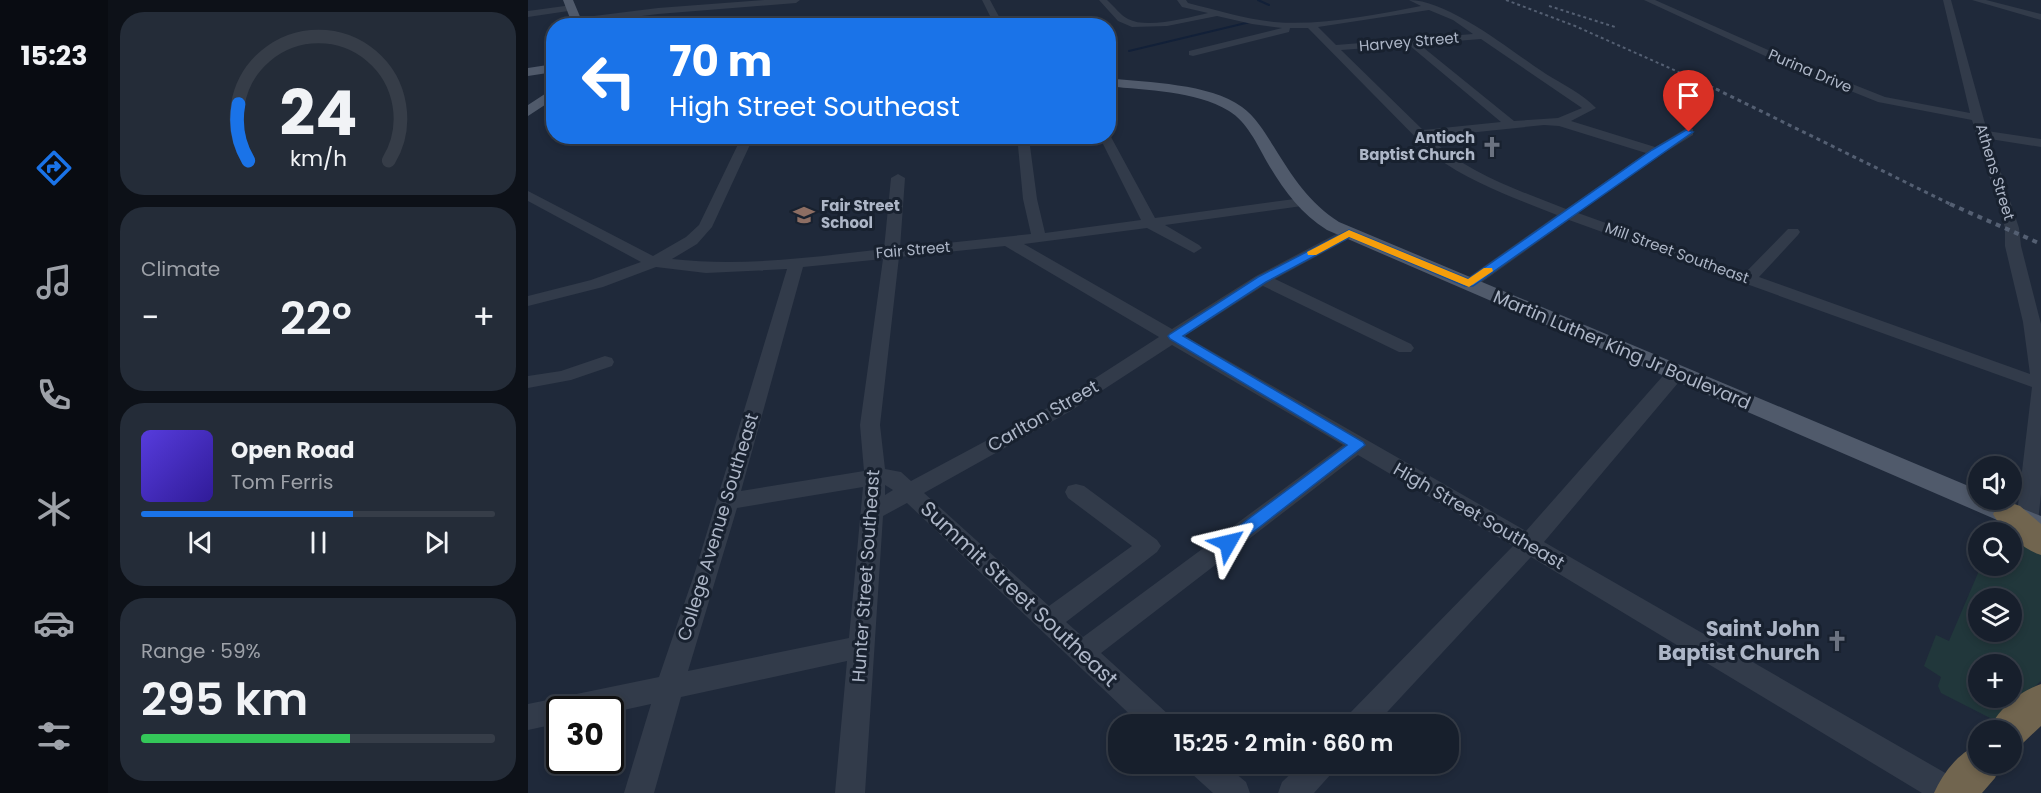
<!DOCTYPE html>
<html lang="en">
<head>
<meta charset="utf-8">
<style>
	body { margin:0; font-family:Poppins,sans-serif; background:#242c38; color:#f1f3f6; height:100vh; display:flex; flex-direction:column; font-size:22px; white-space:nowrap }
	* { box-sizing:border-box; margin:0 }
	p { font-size:20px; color:#9ea2a9 }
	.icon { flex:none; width:33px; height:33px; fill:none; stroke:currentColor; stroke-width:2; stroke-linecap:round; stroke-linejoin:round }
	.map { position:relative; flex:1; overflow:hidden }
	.details { display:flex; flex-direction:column; gap:12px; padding:12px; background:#0d1118; width:420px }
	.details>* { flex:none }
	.guide { position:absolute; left:18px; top:18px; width:570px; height:126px; border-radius:24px; box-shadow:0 3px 9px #0003,0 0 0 2px #363d48; background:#1a73e8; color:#fff; overflow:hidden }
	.controls { position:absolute; left:1440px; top:456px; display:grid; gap:12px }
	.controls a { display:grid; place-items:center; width:54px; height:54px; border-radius:50%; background:#171f2c; box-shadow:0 3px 9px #0003,0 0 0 2px #363d48; font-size:30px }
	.speed { position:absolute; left:18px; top:696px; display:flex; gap:12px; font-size:30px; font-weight:700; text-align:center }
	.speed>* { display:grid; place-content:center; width:78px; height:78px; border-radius:50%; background:#171f2c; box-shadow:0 3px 9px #0003,0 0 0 2px #363d48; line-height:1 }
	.speed .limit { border:3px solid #111; border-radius:9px; background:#fff; color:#111 }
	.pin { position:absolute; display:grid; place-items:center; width:51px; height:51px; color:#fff; margin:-62px -26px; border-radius:50% 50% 50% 0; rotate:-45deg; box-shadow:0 0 6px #0007 }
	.pin .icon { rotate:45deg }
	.me { position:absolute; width:66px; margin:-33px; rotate:53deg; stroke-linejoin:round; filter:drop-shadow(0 0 4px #0008) }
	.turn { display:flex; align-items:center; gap:21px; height:126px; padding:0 24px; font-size:27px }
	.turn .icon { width:78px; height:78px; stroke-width:2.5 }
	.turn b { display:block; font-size:42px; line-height:51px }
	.big { font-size:45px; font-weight:600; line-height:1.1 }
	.details .card { flex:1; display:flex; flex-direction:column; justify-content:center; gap:9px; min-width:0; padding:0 21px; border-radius:24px; background:#242c38 }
	.details .dial { align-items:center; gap:0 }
	.dial svg { height:156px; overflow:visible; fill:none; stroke:#363d48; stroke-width:7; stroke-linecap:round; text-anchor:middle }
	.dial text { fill:#f1f3f6; stroke:none }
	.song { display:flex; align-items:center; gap:18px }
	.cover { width:72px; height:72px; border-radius:9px; background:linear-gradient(135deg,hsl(250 70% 55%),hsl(250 70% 35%)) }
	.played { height:6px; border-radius:3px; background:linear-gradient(90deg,#1a73e8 60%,#363d48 60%) }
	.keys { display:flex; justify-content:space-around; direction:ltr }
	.heat { display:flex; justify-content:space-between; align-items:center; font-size:33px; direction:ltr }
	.charge { height:9px; border-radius:4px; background:linear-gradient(90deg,#34c759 59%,#363d48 0) }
	.trip { position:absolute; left:580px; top:714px; width:351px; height:60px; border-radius:24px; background:#171f2c; box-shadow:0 3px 9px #0003,0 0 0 2px #363d48; font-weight:600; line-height:60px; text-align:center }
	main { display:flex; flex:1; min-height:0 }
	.tab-bar { display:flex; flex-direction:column; width:108px; justify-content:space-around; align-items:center; background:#090c12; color:#9ea2a9 }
	.tab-bar .icon { width:42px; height:42px }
	.tab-bar .selected { color:#1a73e8 }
	.tab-bar b { font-size:27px; color:#f1f3f6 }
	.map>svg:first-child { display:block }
	.green { fill:#21373b; fill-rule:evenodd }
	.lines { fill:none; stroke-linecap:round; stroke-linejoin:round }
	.stream { stroke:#122038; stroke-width:2 }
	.minor { fill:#323b4a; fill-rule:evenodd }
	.major { fill:#505a6b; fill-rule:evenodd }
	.highway { fill:#71654f; fill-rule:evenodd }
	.rail-far2 { stroke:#545f72; stroke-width:2; stroke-dasharray:3 3; stroke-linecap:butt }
	.rail-far1 { stroke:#545f72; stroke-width:3; stroke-dasharray:4 4; stroke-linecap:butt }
	.rail { stroke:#545f72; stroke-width:4; stroke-dasharray:5 5; stroke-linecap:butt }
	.route { fill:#1a73e8; stroke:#114b97; stroke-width:1.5 }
	.slow { fill:#f59e0b }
	.labels { text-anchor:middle; stroke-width:6; stroke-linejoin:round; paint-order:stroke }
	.far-street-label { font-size:15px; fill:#adb6c7; stroke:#18212f }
	.far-poi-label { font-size:15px; font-weight:bold; fill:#adb6c7; stroke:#18212f; text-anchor:end }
	.street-label { font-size:18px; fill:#adb6c7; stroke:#18212f }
	.near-street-label { font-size:21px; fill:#adb6c7; stroke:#18212f }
	.near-poi-label { font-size:21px; font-weight:bold; fill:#adb6c7; stroke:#18212f; text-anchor:end }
</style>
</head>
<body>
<main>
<nav class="tab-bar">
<b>15:23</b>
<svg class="icon selected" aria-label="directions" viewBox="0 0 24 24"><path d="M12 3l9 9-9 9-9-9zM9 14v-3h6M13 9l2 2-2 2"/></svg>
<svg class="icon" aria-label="music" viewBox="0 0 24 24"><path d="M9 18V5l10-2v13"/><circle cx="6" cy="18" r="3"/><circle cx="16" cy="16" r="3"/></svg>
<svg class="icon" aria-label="phone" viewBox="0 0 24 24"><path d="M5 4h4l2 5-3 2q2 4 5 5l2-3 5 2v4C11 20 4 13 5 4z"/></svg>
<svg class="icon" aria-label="climate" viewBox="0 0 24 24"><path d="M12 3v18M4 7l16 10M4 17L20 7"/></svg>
<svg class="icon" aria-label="car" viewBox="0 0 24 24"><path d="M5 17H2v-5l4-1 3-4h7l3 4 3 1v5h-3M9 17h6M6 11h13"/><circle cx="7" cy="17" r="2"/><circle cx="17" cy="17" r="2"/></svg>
<svg class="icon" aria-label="filters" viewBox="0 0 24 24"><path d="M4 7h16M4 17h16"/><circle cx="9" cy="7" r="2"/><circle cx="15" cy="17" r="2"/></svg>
</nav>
<section class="details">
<div class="card dial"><svg viewBox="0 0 100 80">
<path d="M14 69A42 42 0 1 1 86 69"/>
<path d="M14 69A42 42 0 0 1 9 40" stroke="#1a73e8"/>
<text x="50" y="56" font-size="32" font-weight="700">24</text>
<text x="50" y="72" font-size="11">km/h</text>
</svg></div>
<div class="card"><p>Climate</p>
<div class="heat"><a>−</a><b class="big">22°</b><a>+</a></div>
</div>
<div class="card">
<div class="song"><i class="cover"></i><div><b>Open Road</b><p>Tom Ferris</p></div></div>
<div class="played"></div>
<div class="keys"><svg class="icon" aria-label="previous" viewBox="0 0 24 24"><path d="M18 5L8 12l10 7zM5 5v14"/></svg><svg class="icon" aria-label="pause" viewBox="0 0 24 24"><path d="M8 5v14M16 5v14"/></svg><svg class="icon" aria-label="next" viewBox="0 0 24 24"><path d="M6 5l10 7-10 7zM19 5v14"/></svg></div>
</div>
<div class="card"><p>Range · 59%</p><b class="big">295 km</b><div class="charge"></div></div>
</section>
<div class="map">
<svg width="1513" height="793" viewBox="0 0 1513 793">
	<rect width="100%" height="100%" fill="#1f293a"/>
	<path class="green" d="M 1471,522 L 1513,553 L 1513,681 L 1468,721 L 1413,693 L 1410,686 L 1413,677 L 1396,666 L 1408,635 L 1421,641 L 1453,566 L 1484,566 L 1484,532 L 1466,532 ZM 1450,598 L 1484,598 L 1484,632 L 1450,632 ZM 1450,664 L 1484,664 L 1484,698 L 1450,698 Z"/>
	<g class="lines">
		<path class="stream" d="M 730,0 L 741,5
			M 601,51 L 722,22"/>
		<path class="minor" d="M 236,0 L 272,0 L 268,3 L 130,14 L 50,24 L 45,21 L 50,18 L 130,8 Z
			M 454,0 L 462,0 L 476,26 L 467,26 L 466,23 L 383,26 L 387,23 L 463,18 Z
			M 571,0 L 579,0 C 586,6 592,15 600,19 C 619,29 659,18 680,13 L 654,7 L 649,0 L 658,0 L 660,3 C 688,10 717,19 746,22 C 794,26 845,15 893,6 L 881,0 C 921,0 983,51 1018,74 C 1034,84 1055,94 1068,108 L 1043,121 L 1127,147 L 1157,129 L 1165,129 L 1165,135 L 1133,155 L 1050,213 L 1217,273 L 1260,229 L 1270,229 L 1272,232 L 1270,235 L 1231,277 L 1502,374 L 1495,322 L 1477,246 L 1477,228 L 1444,120 L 1350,102 L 1248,61 L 1116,0 L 1127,0 L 1256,57 L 1357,97 L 1442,113 L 1415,0 L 1423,0 L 1459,131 L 1513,139 L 1513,147 L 1462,139 L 1491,228 L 1493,246 L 1513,324 L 1513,494 L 1510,522 L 1507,528 L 1499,531 L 1491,528 L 1488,522 L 1504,387 L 1041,220 L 947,287 L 935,287 L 933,284 L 935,281 L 1029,215 C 986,198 944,183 906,156 L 780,28 L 762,28 L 761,32 L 665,56 L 661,55 L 661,51 L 754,28 L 724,24 L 689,16 L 639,26 L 604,27 L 590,21 ZM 901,10 L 925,20 L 945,34 L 808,45 L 790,27 ZM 953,39 L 1054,108 L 1030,118 L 986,121 L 891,44 ZM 881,45 L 973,122 L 895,130 L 813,50 ZM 1016,125 L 1031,126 L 1118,153 L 1038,209 C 990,190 940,174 901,137 Z
			M 1444,0 L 1458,0 L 1513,14 L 1513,20 Z
			M 44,5 L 47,6 L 47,10 L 0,17 L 0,11 Z
			M 214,136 L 226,136 L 184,227 L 169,244 L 144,259 C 215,267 286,257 356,249 L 363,178 L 370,174 L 377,178 L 372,248 L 503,234 L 495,199 L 490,146 L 493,140 L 516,136 L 551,136 L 545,140 L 502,146 L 509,199 L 517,233 L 613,220 L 574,142 L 566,136 L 583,137 L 627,218 L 774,198 L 779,199 L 781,202 L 774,206 L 637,225 L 671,245 L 674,248 L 666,253 L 619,228 L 496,244 L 644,329 L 728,276 L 816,230 L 826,230 L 828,233 L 826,236 L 747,279 L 883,344 L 886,348 L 883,352 L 871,352 L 735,286 L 657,336 L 998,531 L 1141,369 L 1155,369 L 1157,373 L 1155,377 L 1016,542 L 1433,782 L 1437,793 L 1394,793 L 1003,557 L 848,724 L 816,724 L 820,715 L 985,546 L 830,455 L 573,653 L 641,715 L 645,724 L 612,724 L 379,503 L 355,516 L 337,793 L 307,793 L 319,661 L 153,697 L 126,793 L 96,793 L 123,704 L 82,713 L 82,710 L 32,710 L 32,723 L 0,730 L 0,704 L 131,677 L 166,575 L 259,269 L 178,273 L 128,267 L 75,287 L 0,306 L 0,296 L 63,280 L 113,262 L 0,201 L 0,191 L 125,256 L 158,237 L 171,225 ZM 477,246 L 631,337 L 527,404 L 383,481 L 373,472 L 357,469 L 352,425 L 371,257 ZM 355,259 L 332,425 L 336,471 L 213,491 L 275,267 ZM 644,345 L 815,445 L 555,637 L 538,622 L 629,552 L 633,546 L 629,540 L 556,486 L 548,484 L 540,486 L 537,492 L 540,498 L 604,546 L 521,606 L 396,493 L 541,412 ZM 357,485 L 365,490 L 357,495 ZM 335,487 L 321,638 L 160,671 L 209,508 Z
			M 77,356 L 84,358 L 86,362 L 84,366 L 43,380 L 0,388 L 0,376 L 33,371 Z
			M 659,764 L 696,764 L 718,782 L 722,793 L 685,793 L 664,774 Z
			M 773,764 L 808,764 L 803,774 L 786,793 L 750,793 L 754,782 Z"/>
		<path class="major" d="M 35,0 L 45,0 L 56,26 L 45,26 Z
			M 26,64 L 26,72 L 0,76 L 0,68 Z
			M 580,78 C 621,83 681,83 714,107 C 728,117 737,133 746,147 C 764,176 781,203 811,222 L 1450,490 L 1450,500 L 1473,500 L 1513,516 L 1513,539 L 799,230 C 772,213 755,189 739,162 C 729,144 719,122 701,111 C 666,90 620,91 580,86 Z
			M 26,88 L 26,99 L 0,116 L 0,105 Z"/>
		<path class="highway" d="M 1481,502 L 1492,506 L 1513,524 L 1513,555 C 1496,550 1474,530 1465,514 L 1470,506 Z
			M 1513,684 L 1513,726 L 1495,743 L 1484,747 L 1484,730 L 1461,730 C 1469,710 1492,691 1513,684 Z
			M 1450,745 L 1450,764 L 1473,764 L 1467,778 L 1454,793 L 1406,793 C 1415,773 1430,753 1450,745 Z"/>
		<path class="rail-far2" d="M 978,0 L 1047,26 L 1191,90
			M 1021,6 L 1087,27"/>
		<path class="rail-far1" d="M 1188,89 L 1426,206"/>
		<path class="rail" d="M 1422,204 L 1513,244"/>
	</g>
	<path class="route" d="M 1158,130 L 1165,132 L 945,286 L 937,286 L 822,237 L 738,282 L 655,336 L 835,442 L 837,445 L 706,547 L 700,549 L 695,547 L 692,543 L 695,538 L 819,445 L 642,339 L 640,336 L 642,334 L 730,277 L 821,230 L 940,279 L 1124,150 Z"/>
	<path class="slow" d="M 821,230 L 940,279 L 956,268 L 964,268 L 965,271 L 941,287 L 821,237 L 788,255 L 780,255 L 779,252 Z"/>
	<defs>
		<symbol id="church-bare" viewBox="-9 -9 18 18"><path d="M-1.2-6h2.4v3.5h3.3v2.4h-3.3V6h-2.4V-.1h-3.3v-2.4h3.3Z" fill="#6b7280" stroke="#18212f" stroke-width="2.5" paint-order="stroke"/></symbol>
		<symbol id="school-bare" viewBox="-9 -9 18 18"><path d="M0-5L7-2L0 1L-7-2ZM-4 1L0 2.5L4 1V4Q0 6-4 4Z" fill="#8d6e63" stroke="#18212f" stroke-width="2.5" paint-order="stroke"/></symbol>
	</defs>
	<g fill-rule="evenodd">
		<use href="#church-bare" x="949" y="132" width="30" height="30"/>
		<use href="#school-bare" x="261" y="200" width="30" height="30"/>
		<use href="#church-bare" x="1294" y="626" width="30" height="30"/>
	</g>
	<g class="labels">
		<g class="far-street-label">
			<text transform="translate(881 42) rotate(-5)" y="5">Harvey Street</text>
			<text transform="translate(1282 71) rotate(23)" y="5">Purina Drive</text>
			<text transform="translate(1467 172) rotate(73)" y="5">Athens Street</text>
			<text transform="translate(385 250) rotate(-5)" y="5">Fair Street</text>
			<text transform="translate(1149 253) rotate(20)" y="5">Mill Street Southeast</text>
		</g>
		<g class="far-poi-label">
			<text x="947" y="143">Antioch<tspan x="947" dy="17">Baptist Church</tspan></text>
			<text x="293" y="211" text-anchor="start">Fair Street<tspan x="293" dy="17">School</tspan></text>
		</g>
		<g class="street-label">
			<text transform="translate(1094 350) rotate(23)" y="6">Martin Luther King Jr Boulevard</text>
			<text transform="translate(515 416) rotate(-30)" y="6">Carlton Street</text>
			<text transform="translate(951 516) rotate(30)" y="6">High Street Southeast</text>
			<text transform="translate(190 527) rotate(-73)" y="6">College Avenue Southeast</text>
			<text transform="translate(338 576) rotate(-86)" y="6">Hunter Street Southeast</text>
		</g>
		<g class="near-street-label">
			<text transform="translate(491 594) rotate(43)" y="7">Summit Street Southeast</text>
		</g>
		<g class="near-poi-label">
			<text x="1292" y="636">Saint John<tspan x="1292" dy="24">Baptist Church</tspan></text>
		</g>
	</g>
</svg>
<div class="controls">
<a><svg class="icon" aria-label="sound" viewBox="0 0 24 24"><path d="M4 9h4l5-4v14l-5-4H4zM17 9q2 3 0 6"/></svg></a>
<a><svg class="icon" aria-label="search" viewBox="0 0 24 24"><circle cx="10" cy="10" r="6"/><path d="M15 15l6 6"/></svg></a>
<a><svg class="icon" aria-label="layers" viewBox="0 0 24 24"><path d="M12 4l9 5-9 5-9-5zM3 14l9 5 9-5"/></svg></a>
<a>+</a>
<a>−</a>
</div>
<div class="speed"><div class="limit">30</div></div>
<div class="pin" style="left:1161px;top:132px;background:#d93025"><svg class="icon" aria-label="arrive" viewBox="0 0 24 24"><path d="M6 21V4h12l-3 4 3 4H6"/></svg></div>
<svg class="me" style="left:700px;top:543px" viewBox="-20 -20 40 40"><path d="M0-17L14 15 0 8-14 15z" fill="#1a73e8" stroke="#fff" stroke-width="4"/></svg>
<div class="trip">15:25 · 2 min · 660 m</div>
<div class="guide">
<div class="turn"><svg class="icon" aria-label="left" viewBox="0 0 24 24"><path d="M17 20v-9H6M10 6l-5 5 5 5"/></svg><div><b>70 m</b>High Street Southeast</div></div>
</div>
</div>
</main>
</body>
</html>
